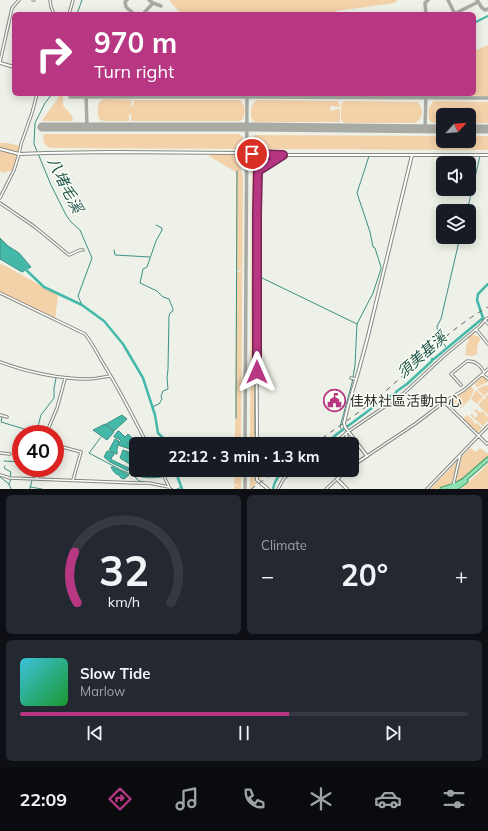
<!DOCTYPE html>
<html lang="en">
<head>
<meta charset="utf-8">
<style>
	body { margin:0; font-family:Mulish,"Noto Sans TC",sans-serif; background:#242831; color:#f1f3f6; height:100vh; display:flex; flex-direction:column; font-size:15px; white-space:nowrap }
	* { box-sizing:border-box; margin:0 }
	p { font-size:13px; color:#9ea1a6 }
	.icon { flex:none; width:22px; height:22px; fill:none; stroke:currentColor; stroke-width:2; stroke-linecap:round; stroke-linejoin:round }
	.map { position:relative; height:489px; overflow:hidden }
	.drawer { display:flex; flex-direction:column; gap:6px; padding:6px; background:#0d0f14; flex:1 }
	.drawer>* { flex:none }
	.top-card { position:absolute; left:12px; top:12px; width:464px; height:84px; border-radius:6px; box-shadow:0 2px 10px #0003; background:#b73783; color:#fff; overflow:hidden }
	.needle { width:26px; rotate:64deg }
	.controls { position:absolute; left:436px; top:108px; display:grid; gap:8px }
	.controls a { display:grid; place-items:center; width:40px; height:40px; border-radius:6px; background:#171b24; box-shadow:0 2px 10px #0003; font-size:20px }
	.speed { position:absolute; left:12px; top:425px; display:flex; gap:8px; font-size:20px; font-weight:700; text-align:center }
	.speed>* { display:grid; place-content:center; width:52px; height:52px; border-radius:50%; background:#171b24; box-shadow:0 2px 10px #0003; line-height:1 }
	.speed .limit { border:6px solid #d22; background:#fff; color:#111 }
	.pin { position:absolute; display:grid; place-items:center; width:34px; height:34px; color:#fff; margin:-17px; border:2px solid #fff; border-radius:50%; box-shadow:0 1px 4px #0007 }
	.me { position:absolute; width:44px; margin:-22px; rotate:0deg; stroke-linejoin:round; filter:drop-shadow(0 0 3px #0008) }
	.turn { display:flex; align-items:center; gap:14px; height:84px; padding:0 16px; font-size:18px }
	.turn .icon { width:52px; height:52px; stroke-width:2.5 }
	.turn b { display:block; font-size:28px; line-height:34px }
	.big { font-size:30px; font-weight:700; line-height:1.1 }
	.drawer .card { flex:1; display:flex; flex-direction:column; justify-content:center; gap:6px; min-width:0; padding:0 14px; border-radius:6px; background:#242831 }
	.drawer .dial { align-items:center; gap:0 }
	.dial svg { height:104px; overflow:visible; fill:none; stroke:#363941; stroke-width:7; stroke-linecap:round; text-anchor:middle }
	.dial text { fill:#f1f3f6; stroke:none }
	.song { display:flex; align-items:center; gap:12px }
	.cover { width:48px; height:48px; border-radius:6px; background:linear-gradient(135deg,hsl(190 70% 55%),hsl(130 70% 35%)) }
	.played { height:4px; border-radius:2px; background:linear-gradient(90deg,#b73783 60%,#363941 60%) }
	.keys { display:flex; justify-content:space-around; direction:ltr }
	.heat { display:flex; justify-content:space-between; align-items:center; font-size:22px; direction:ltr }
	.drawer .tiles { flex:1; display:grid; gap:6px; grid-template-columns:1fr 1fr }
	.card:last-child { grid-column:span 2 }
	.trip { position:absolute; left:129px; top:437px; width:230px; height:40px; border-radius:6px; background:#171b24; box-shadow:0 2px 10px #0003; font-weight:700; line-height:40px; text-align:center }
	.dock { display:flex; height:64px; justify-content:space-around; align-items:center; background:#090b0e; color:#9ea1a6 }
	.dock .icon { width:28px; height:28px }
	.dock .current { color:#b73783 }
	.dock b { font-size:18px; color:#f1f3f6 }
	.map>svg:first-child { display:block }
	.green { fill:#f3d1a9 }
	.water { fill:#45b9a9; stroke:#3f9084 }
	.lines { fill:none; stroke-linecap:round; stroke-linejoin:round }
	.stream { stroke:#3f9084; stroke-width:1 }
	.canal { stroke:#45b9a9; stroke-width:2 }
	.river { stroke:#45b9a9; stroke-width:2.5 }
	.taxiway { stroke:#a8aaa3; stroke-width:3.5 }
	.runway { stroke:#a8aaa3; stroke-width:9 }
	.tertiary-tunnel { stroke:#c7cbc2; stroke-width:2; stroke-dasharray:2 1; stroke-linecap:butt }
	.minor-casing { stroke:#858981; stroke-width:3.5 }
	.tertiary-casing { stroke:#858981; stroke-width:4 }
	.primary-casing { stroke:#3c9562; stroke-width:5 }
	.minor { stroke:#fff; stroke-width:1.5 }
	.tertiary { stroke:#fff; stroke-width:2 }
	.primary { stroke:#8edfb2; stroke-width:3 }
	.rail { stroke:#62645f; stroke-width:1; stroke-dasharray:5 5; stroke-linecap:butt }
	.route-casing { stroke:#772455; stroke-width:10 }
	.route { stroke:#b73783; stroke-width:7 }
	.labels { text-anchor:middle; stroke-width:3; stroke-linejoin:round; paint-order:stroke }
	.poi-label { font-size:14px; fill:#30322e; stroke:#fafef5; text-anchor:start }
	.water-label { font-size:15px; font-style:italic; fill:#25564e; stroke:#fafef5 }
</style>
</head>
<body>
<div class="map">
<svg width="488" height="489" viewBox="0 0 488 489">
	<rect width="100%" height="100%" fill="#edf1e7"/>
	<path class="green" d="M 169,0 L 397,0 L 395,3 L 336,11 L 332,14 L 181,14 Z
		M 488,45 L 488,96 L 433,95 L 431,94 L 474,94 L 474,51 Z
		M 61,94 L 63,94 L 63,105 C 66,111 73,113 73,121 L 43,121 L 43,119 Z
		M 343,94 L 419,94 L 416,95 L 344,95 Z
		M 104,99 L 132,100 L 131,106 L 134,105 L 133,100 L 239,100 C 246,104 246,114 242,120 L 239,121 L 131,121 L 131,114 L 129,114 L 129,121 L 104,121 C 103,121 101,120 100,120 C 97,117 97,107 99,103 C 100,101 102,100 104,99 Z
		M 257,100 L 337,101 L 339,102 L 340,107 L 334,107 L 334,106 L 331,106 L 330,110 L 334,111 L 335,109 L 340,109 L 340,120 L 339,122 L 255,122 L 251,118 C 251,111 250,105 257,100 Z
		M 344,101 L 417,102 C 424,107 424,119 415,123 L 345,123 L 341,120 L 341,104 Z
		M 434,101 L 488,102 L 488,123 L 469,123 L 469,115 L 443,115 L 443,123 C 427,123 428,121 429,107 Z
		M 44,134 L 239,134 L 243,137 L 244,149 L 51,148 C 44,146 42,141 44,134 Z
		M 256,135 L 443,136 L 443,141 L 469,141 L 469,136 L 488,136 L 488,150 L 251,149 C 251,143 250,137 256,135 Z
		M 0,143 L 7,143 L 21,146 L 13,170 L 4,173 L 0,171 Z
		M 211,154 L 241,154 L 241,171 L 243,177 L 241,444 L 235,444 L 236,271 L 241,273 L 241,271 L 236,270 L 236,172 L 209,156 Z
		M 252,154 L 277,155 L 277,157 L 258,171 L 257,173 L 256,275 L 252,274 L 252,276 L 256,277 L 255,444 L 250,444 Z
		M 0,263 L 58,295 L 55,320 L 0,292 Z
		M 475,331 L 476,332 L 473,335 L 478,336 L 481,339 C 477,343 477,349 477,354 L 472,356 L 465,355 C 467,350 465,345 469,341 L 467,337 Z
		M 484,375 L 488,380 L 488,382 L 477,387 L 474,384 Z
		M 486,385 L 488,386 L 488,392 L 484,396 L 477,389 Z
		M 471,386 L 474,389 L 470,399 L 461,408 L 450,400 L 464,392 Z
		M 476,390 L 483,397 L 477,404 L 471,399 Z
		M 488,394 L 488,415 L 478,405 L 483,399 L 485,399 L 486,396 Z
		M 476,409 L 480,413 L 482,411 L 488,417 L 488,421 L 483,426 L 470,415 L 473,413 L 472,414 L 476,418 L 478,415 L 474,410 Z
		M 467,415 L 473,420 L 473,421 L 475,424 L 474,425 L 477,423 L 482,428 L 478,433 L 463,419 Z
		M 470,448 L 476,452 L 480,448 L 488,454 L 488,457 C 481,463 464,482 455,483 L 462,456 Z
		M 457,461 L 458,462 L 451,485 L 436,489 L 430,489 Z
		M 488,464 L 488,489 L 461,489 L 463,487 Z
		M 235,470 L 241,470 L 241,489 L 234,489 L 234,486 L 238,485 L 237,484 L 234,485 Z
		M 250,470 L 255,470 L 256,479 L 253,482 L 259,482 L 249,489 L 250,485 Z
		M 259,470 L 273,470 L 260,479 L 259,478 Z"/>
	<path class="water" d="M 0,238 L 8,246 L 19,253 L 31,267 L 22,272 L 0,259 Z
		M 122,415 L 127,419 L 114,431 L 106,424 Z
		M 105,424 L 114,432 L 107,440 L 93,430 Z
		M 118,431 L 119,431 L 125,437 L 128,434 L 139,444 L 136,444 L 136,450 L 133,450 L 118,445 L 121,440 L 114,437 L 114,436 Z
		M 115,439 L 119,441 L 117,449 L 117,454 L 116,454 L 109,450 Z
		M 123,450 L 131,453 L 132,454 L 130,463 L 128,463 L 123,460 L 120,458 Z
		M 107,451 L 113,453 L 114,455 L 111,458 L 112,460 L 129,468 L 128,471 L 110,462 L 104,457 Z
		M 136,466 L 136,470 L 151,470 L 150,478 L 142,477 L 136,475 L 135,472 Z
		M 111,467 L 113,467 L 129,475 L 124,479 L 121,478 L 119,475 C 116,475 112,470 111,467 Z
		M 152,470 L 159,470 L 162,477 L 151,478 Z"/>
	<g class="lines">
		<path class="stream" d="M 77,14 L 82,0
			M 52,94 L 45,103 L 35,123 L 34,144 L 51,185 L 66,215 L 71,222 L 80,230 L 92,258 L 78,296 L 82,305
			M 467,211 L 480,156
			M 114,250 L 115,255 L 150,257
			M 260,277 L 357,324
			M 447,348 L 438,337 L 438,334 L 437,326 L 441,319 L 460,237
			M 153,410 L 154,406 L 159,404 L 162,399 L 161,396 L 163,391 L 168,389 L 167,378 L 168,369 L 169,316 L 170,313 L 173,311 L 173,309 L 169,299 L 163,297 L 157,291 L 140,283 L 143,269 L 147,267 L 156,241 L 162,230 L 162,228 L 156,225
			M 1,416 L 2,417 L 1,422 L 31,431
			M 236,418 L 237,171
			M 342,430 L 340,427 L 352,383 L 355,365 L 357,324 L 373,293 L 381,269 L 381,267 L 375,248 L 373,247 L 370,232 L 357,193 L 369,156
			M 30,434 L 30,433
			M 36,434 L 41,415 L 54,398 L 54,389 L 56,378
			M 255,434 L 255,172 C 257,163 265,159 273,157
			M 101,437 L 89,453 L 121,470 L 133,475 L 139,481 L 146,482
			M 258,440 L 260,444
			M 4,461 L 21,462
			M 5,466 L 4,468 L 11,472 L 10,477
			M 273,470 L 274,472
			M 275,474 L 278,478
			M 0,477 L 9,484 L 11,489
			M 33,478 L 34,468
			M 9,484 L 11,479
			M 159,484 L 167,486
			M 30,487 L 42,489
			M 171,488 L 173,489
			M 30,489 L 32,480
			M 177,489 L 182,487"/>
		<path class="canal" d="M 474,23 L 488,16"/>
		<path class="river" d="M 24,268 L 44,287 L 82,305 L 104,321 L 123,344 L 143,378 L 155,415 L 158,433 L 163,438 L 165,444
			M 323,444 C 328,441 333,438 337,434 C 341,431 344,429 348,426 L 384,399 L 395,394 L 397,391 L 407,384 L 432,361 L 432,359 L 434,359 L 483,318 L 477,300 L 478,294 L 488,284
			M 175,470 L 182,489
			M 273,489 C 274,484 277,476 283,473 C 285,472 287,471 290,470"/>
		<path class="taxiway" d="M 127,0 L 125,2 L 126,7 L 134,14
			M 149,0 L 153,3 L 161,6
			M 448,0 L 455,14
			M 477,0 L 482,8 L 485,10 L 488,9
			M 143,14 L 153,3
			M 426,14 L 425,3 L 428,0
			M 454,14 L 478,2
			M 86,94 L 87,127
			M 70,97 L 247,97 L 488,98
			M 425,129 L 426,94
			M 245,444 L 247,94
			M 245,489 L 245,470"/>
		<path class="runway" d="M 42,127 L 248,127 L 443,129
			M 469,129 L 488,129"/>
		<path class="tertiary-tunnel" d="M 241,153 L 252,154"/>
		<defs>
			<path id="minor" d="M 33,0 L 34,0
				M 50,0 L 51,7 L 54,14
				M 69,14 L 73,0
				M 0,62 L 12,8 L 19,0
				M 0,198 L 14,170 L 19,154 L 21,144 L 32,113 L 37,94
				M 0,203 L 35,227 L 69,255 L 80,250 L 83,250
				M 0,293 L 85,334 C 93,344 99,357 106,368 C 121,393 134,418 147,444
				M 485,320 L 488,324
				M 476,329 L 488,344
				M 0,362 C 26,372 60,379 88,379 C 95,379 103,377 110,376
				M 482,374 L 488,379
				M 351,378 L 356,379
				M 461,385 L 451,374 L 467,361 C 476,361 480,365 484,372
				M 444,402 L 487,444 L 488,443
				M 0,415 L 7,417
				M 31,432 L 36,432 L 46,433
				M 46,434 L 57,408 L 65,379
				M 333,444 L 349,431 L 403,394 L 445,355 L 480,326 L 486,319 L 488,318
				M 338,444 L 347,436 L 346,433
				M 55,445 L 81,452 L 73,480
				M 0,453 L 10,454
				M 367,456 L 415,424 L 444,402 L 464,390 L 488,369
				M 161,470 L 170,489
				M 0,475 L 10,478 L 137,483 L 149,483 L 169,487
				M 37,479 L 39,468
				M 453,486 L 460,456
				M 278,489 L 284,478 L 296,470
				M 326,489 L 337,479
				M 427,489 L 488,426"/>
			<path id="tertiary" d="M 0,63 L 14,67
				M 0,149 L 19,154 L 46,153 L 111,152 L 241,153
				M 252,154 L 283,155 L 488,155
				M 257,444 L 256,276 L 257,197 L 258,171 L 283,155
				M 352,466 L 367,456 L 345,427 L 344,423 L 348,406 L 358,373 L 367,340 L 412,155
				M 257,470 L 257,480 L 268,489
				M 347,470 L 337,479 L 347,489"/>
			<path id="primary" d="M 442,489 L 457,484 L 464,480 L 488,459
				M 450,489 L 458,487 L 466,481"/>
		</defs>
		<use href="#minor" class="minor-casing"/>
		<use href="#tertiary" class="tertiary-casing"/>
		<use href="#primary" class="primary-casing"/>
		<use href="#minor" class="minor"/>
		<use href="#tertiary" class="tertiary"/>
		<use href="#primary" class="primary"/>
		<path class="rail" d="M 314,444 C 339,426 365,409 388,389 C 420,361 450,328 488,307
			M 251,489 L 278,470"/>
	</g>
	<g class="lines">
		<defs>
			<path id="route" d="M 252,154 L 283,155 L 258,171 L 257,213 L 257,372"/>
		</defs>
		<use href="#route" class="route-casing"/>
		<use href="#route" class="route"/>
	</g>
	<defs>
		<symbol id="civic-ring" viewBox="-11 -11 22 22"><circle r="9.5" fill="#fafef5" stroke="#b73783" stroke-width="1.5"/><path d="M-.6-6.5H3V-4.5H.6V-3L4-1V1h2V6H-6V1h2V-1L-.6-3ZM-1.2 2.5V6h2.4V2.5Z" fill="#b73783"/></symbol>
	</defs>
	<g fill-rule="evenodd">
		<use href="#civic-ring" x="322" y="388" width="25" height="25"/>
	</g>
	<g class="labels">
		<g class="poi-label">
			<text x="350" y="406">佳林社區活動中心</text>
		</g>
		<g class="water-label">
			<text transform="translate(65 185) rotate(63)" y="5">八堵毛溪</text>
			<text transform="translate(422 355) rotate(-42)" y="5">須美基溪</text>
		</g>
	</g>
</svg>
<div class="controls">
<a><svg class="needle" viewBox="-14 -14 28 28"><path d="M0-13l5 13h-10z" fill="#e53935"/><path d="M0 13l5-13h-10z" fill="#9ea1a6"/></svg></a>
<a><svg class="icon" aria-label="sound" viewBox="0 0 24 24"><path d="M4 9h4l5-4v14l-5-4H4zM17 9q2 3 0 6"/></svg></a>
<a><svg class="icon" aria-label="layers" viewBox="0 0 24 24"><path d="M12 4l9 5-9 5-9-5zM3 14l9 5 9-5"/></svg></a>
</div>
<div class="speed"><div class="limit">40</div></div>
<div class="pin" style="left:252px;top:154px;background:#d93025"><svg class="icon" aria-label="arrive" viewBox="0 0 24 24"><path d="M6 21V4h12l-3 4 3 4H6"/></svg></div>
<svg class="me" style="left:257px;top:372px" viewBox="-20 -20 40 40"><path d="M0-17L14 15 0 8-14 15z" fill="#b73783" stroke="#fff" stroke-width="4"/></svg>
<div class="trip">22:12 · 3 min · 1.3 km</div>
<div class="top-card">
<div class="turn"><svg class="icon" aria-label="right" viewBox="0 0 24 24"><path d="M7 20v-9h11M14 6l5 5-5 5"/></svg><div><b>970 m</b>Turn right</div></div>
</div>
</div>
<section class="drawer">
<div class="tiles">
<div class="card dial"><svg viewBox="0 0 100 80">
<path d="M14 69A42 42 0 1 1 86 69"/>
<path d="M14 69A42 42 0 0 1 12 30" stroke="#b73783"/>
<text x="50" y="56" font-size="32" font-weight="700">32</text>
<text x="50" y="72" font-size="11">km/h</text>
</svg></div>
<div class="card"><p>Climate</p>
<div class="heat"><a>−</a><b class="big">20°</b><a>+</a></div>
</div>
<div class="card">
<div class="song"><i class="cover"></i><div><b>Slow Tide</b><p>Marlow</p></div></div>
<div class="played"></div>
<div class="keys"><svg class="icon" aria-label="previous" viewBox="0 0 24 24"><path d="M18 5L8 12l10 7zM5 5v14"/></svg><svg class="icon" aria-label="pause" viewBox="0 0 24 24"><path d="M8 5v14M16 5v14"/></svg><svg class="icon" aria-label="next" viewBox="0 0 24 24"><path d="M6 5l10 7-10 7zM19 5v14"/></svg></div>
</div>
</div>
</section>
<nav class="dock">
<b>22:09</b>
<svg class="icon current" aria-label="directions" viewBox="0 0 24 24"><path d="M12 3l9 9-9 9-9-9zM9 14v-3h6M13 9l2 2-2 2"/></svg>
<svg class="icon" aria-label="music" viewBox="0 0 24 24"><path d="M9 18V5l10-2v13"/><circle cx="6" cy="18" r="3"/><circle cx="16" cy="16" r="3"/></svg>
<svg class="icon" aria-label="phone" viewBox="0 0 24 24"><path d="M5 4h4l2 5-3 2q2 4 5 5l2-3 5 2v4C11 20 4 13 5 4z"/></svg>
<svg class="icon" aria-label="climate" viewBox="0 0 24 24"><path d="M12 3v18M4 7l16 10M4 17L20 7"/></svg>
<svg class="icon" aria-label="car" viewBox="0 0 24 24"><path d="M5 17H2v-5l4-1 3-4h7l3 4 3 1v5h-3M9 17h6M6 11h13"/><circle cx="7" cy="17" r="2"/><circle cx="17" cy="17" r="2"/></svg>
<svg class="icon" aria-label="filters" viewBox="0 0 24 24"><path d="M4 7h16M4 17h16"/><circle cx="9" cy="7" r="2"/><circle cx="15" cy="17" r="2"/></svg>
</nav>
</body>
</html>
